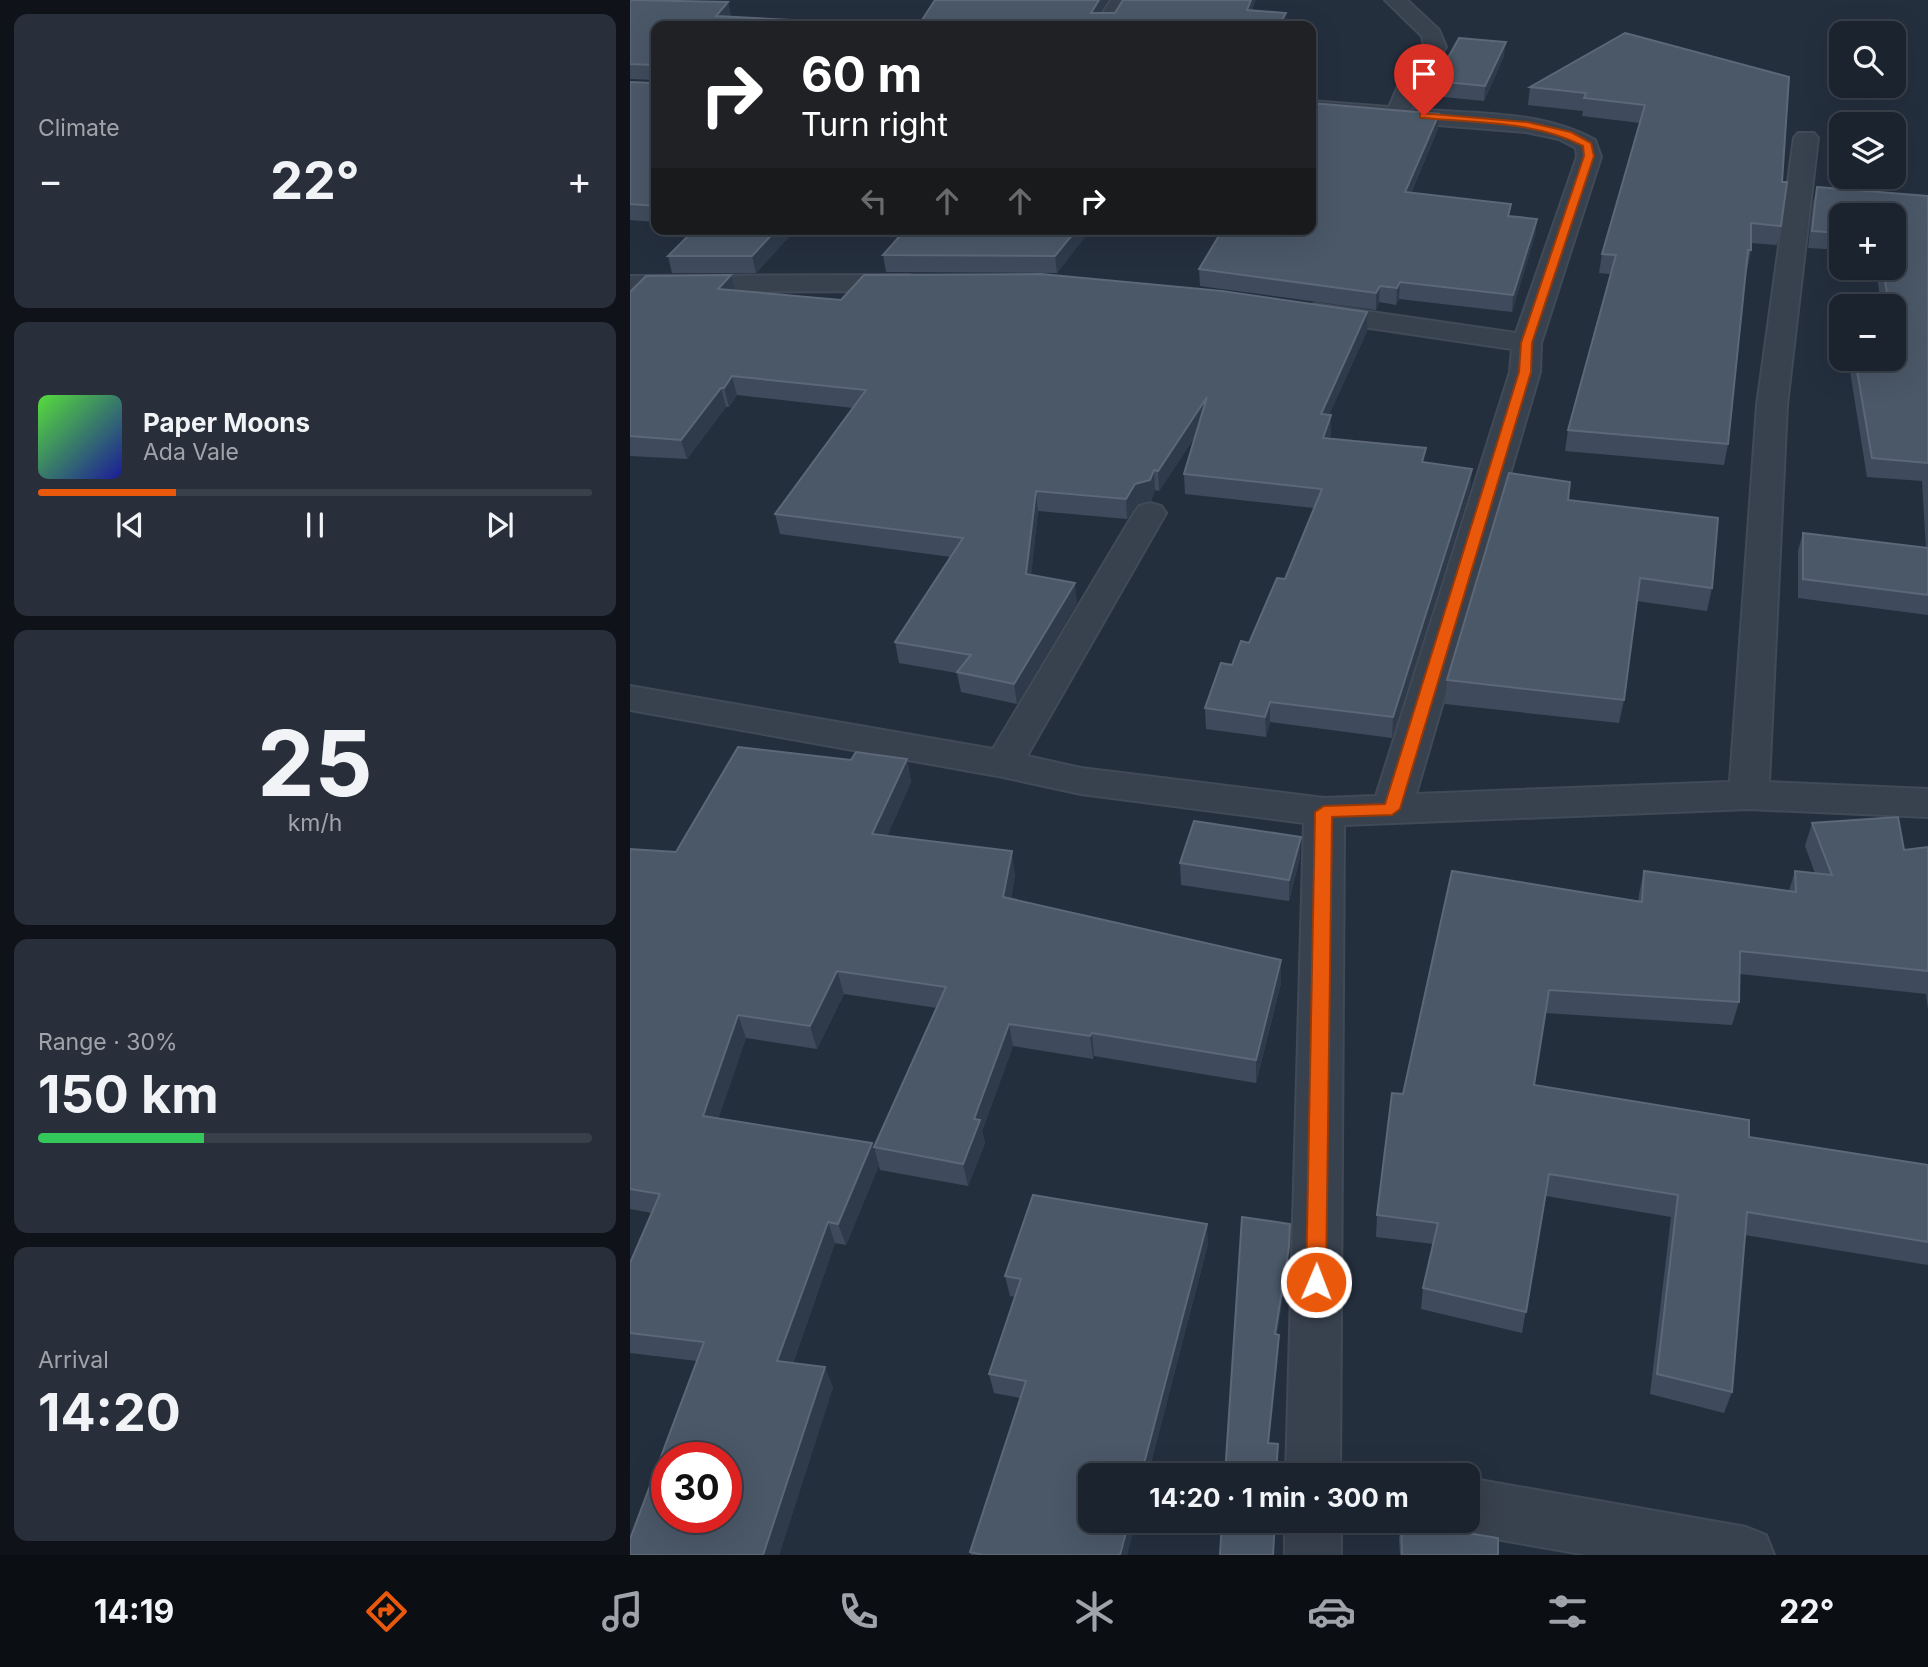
<!DOCTYPE html>
<html lang="en">
<head>
<meta charset="utf-8">
<style>
	body { margin:0; font-family:Inter,sans-serif; background:#282f3a; color:#f1f3f6; height:100vh; display:flex; flex-direction:column; font-size:26px; white-space:nowrap }
	* { box-sizing:border-box; margin:0 }
	p { font-size:23px; color:#a0a4aa }
	.icon { flex:none; width:38px; height:38px; fill:none; stroke:currentColor; stroke-width:2; stroke-linecap:round; stroke-linejoin:round }
	.map { position:relative; flex:1; overflow:hidden }
	.side { display:flex; flex-direction:column; gap:14px; padding:14px; background:#0f1319; width:630px }
	.side>* { flex:none }
	.top-card { position:absolute; left:21px; top:21px; width:665px; height:214px; border-radius:14px; box-shadow:0 7px 28px #0002,0 0 0 2px #39404a; background:#202124; color:#fff; overflow:hidden }
	.controls { position:absolute; left:1199px; top:21px; display:grid; gap:14px }
	.controls a { display:grid; place-items:center; width:77px; height:77px; border-radius:14px; background:#1b232e; box-shadow:0 7px 28px #0002,0 0 0 2px #39404a; font-size:35px }
	.speed { position:absolute; left:21px; top:1442px; display:flex; gap:14px; font-size:35px; font-weight:700; text-align:center }
	.speed>* { display:grid; place-content:center; width:91px; height:91px; border-radius:50%; background:#1b232e; box-shadow:0 7px 28px #0002,0 0 0 2px #39404a; line-height:1 }
	.speed .limit { border:10px solid #d22; background:#fff; color:#111 }
	.pin { position:absolute; display:grid; place-items:center; width:60px; height:60px; color:#fff; margin:-72px -30px; border-radius:50% 50% 50% 0; rotate:-45deg; box-shadow:0 0 7px #0007 }
	.pin .icon { rotate:45deg }
	.me { position:absolute; width:77px; margin:-38px; rotate:1deg; stroke-linejoin:round; filter:drop-shadow(0 0 5px #0008) }
	.turn { display:flex; align-items:center; gap:24px; height:147px; padding:0 35px; font-size:32px }
	.turn .icon { width:91px; height:91px; stroke-width:2.5 }
	.turn b { display:block; font-size:49px; line-height:60px }
	.lanes { display:flex; align-items:center; height:66px; padding:0 35px; background:#0003; justify-content:center; gap:35px; direction:ltr }
	.lanes .off { opacity:.35 }
	.big { font-size:52px; font-weight:700; line-height:1.1 }
	.side .widget { flex:1; display:flex; flex-direction:column; justify-content:center; gap:10px; min-width:0; padding:0 24px; border-radius:14px; background:#282f3a }
	.side .dial { align-items:center; gap:0 }
	.dial b { font-size:91px; line-height:1 }
	.song { display:flex; align-items:center; gap:21px }
	.cover { width:84px; height:84px; border-radius:10px; background:linear-gradient(135deg,hsl(110 70% 55%),hsl(240 70% 35%)) }
	.played { height:7px; border-radius:4px; background:linear-gradient(90deg,#ea580c 25%,#39404a 25%) }
	.keys { display:flex; justify-content:space-around; direction:ltr }
	.heat { display:flex; justify-content:space-between; align-items:center; font-size:38px; direction:ltr }
	.charge { height:10px; border-radius:5px; background:linear-gradient(90deg,#34c759 30%,#39404a 0) }
	.trip { position:absolute; left:448px; top:1463px; width:402px; height:70px; border-radius:14px; background:#1b232e; box-shadow:0 7px 28px #0002,0 0 0 2px #39404a; font-weight:700; line-height:70px; text-align:center }
	.tab-bar { display:flex; height:112px; justify-content:space-around; align-items:center; background:#0b0e12; color:#a0a4aa }
	.tab-bar .icon { width:49px; height:49px }
	.tab-bar .selected { color:#ea580c }
	.tab-bar b { font-size:32px; color:#f1f3f6 }
	main { display:flex; flex:1; min-height:0 }
	.map>svg:first-child { display:block }
	.lines { fill:none; stroke-linecap:round; stroke-linejoin:round }
	.minor-casing { stroke:#414a57; stroke-width:4 }
	.minor { fill:#38414e; fill-rule:evenodd }
	.wall { fill:#3f4b5c }
	.shaded-wall { fill:#2f3b4b }
	.building { fill:#4b5868; stroke:#5c6777; stroke-width:2; fill-rule:evenodd }
	.route { fill:#ea580c; stroke:#983908; stroke-width:2 }
</style>
</head>
<body>
<main>
<section class="side">
<div class="widget"><p>Climate</p>
<div class="heat"><a>−</a><b class="big">22°</b><a>+</a></div>
</div>
<div class="widget">
<div class="song"><i class="cover"></i><div><b>Paper Moons</b><p>Ada Vale</p></div></div>
<div class="played"></div>
<div class="keys"><svg class="icon" aria-label="previous" viewBox="0 0 24 24"><path d="M18 5L8 12l10 7zM5 5v14"/></svg><svg class="icon" aria-label="pause" viewBox="0 0 24 24"><path d="M8 5v14M16 5v14"/></svg><svg class="icon" aria-label="next" viewBox="0 0 24 24"><path d="M6 5l10 7-10 7zM19 5v14"/></svg></div>
</div>
<div class="widget dial"><b>25</b><p>km/h</p></div>
<div class="widget"><p>Range · 30%</p><b class="big">150 km</b><div class="charge"></div></div>
<div class="widget"><p>Arrival</p><b class="big">14:20</b></div>
</section>
<div class="map">
<svg width="1298" height="1555" viewBox="0 0 1298 1555">
	<rect width="100%" height="100%" fill="#242f3e"/>
	<g class="lines">
		<defs>
			<path id="minor" d="M 481,0 L 501,0 L 484,26 L 464,26 Z
				M 755,0 L 777,0 L 809,30 L 816,47 L 791,84 L 781,109 C 842,114 911,110 965,140 L 971,157 L 911,343 L 910,372 L 786,794 L 1100,782 L 1127,405 L 1164,138 L 1168,133 L 1184,133 L 1188,138 L 1157,405 L 1139,782 L 1298,789 L 1298,817 L 1119,809 L 714,825 L 710,1475 L 656,1475 L 674,823 L 451,794 L 373,777 L 0,710 L 0,686 L 363,749 L 504,513 L 509,506 L 520,503 L 531,506 L 536,513 L 397,756 L 451,768 L 694,798 L 746,796 L 880,372 L 882,349 L 686,320 L 676,318 L 672,312 L 676,306 L 686,304 L 886,333 L 947,157 L 946,148 L 929,139 L 896,132 L 681,115 L 681,101 L 759,107 L 769,84 L 794,47 L 792,36 Z
				M 278,275 L 288,277 L 291,283 L 288,289 L 278,291 L 0,292 L 0,276 Z
				M 838,1478 L 1116,1527 L 1136,1535 L 1144,1555 L 957,1555 L 838,1534 L 818,1526 L 816,1521 L 838,1521 Z
				M 655,1521 L 711,1521 L 711,1555 L 655,1555 Z"/>
		</defs>
		<use href="#minor" class="minor-casing"/>
		<use href="#minor" class="minor"/>
	</g>
	<path class="wall" d="M 0,0 L 98,2 L 101,17 L 180,21 L 181,26 L 26,26 L 26,222 L 0,220 L 0,82 L 24,83 L 24,80 L 0,79 Z
		M 995,33 L 1152,182 L 1151,226 L 1147,245 L 1121,243 L 1121,250 L 1117,270 L 1116,270 L 1098,444 L 1094,465 L 935,451 L 938,430 L 980,274 L 969,273 L 972,254 L 1010,123 L 952,116 L 953,111 L 898,105 L 900,87 Z
		M 874,56 L 854,101 L 804,96 L 805,81 Z
		M 808,129 L 781,193 L 880,216 L 907,219 L 905,235 L 882,312 L 769,299 L 766,305 L 749,302 L 746,310 L 570,286 L 569,269 Z
		M 1187,187 L 1298,196 L 1298,615 L 1168,598 L 1168,551 L 1173,533 L 1296,548 L 1292,481 L 1237,477 L 1218,359 L 1264,359 L 1264,306 L 1251,306 L 1246,268 L 1264,268 L 1264,215 L 1211,215 L 1211,250 L 1178,248 L 1183,203 Z
		M 166,229 L 126,273 L 42,273 L 38,256 Z
		M 461,229 L 427,273 L 256,272 L 253,255 Z
		M 101,275 L 105,290 L 211,300 L 737,312 L 737,331 L 699,415 L 701,415 L 701,434 L 699,438 L 795,462 L 842,469 L 840,489 L 762,738 L 640,722 L 636,737 L 576,729 L 575,708 L 602,665 L 619,643 L 655,579 L 684,508 L 555,494 L 554,474 L 566,435 L 529,491 L 525,490 L 521,501 L 507,504 L 497,519 L 408,511 L 401,575 L 447,603 L 387,704 L 331,692 L 327,673 L 269,663 L 265,642 L 321,557 L 150,534 L 145,514 L 223,408 L 107,395 L 99,407 L 96,407 L 57,459 L 0,456 L 0,292 Z
		M 938,500 L 1082,588 L 1077,611 L 1007,601 L 994,700 L 989,723 L 815,704 L 817,680 Z
		M 277,759 L 281,782 L 257,836 L 385,874 L 381,899 L 651,983 L 626,1083 L 464,1056 L 463,1059 L 383,1046 L 352,1131 L 355,1143 L 338,1186 L 250,1170 L 244,1147 L 307,1008 L 214,994 L 187,1049 L 116,1038 L 88,1118 L 242,1143 L 249,1165 L 216,1245 L 205,1243 L 163,1363 L 203,1387 L 149,1555 L 0,1555 L 67,1361 L 0,1353 L 0,1263 L 22,1213 L 0,1209 L 0,849 L 46,852 L 221,760 Z
		M 1182,823 L 1274,850 L 1298,847 L 1298,1010 L 1296,994 L 1110,974 L 1109,1002 L 1102,1025 L 915,1013 L 904,1085 L 1119,1137 L 1298,1165 L 1298,1265 L 1115,1235 L 1102,1392 L 1094,1413 L 1020,1394 L 1041,1217 L 916,1196 L 892,1333 L 791,1309 L 793,1288 L 804,1244 L 746,1237 L 747,1215 L 773,1094 L 1008,902 L 1009,894 L 1014,871 L 1159,891 L 1165,871 L 1185,873 L 1175,846 Z
		M 670,858 L 659,901 L 551,885 L 550,863 Z
		M 578,1244 L 497,1555 L 341,1555 L 340,1552 L 390,1398 L 364,1393 L 359,1374 L 385,1297 L 380,1296 L 375,1276 Z
		M 771,1522 L 868,1555 L 770,1555 L 769,1539 Z"/>
	<path class="shaded-wall" d="M 469,0 L 478,0 L 463,26 L 461,13 Z
		M 621,0 L 626,0 L 617,24 L 617,10 Z
		M 98,2 L 101,16 L 93,26 L 86,16 Z
		M 656,13 L 656,26 L 648,26 Z
		M 876,42 L 874,56 L 854,101 L 855,86 Z
		M 809,114 L 808,129 L 774,208 L 775,192 Z
		M 907,219 L 905,235 L 882,312 L 883,295 Z
		M 147,229 L 166,229 L 126,273 L 122,256 Z
		M 447,229 L 461,229 L 427,273 L 425,256 Z
		M 101,275 L 106,294 L 88,289 Z
		M 770,282 L 769,299 L 766,305 L 767,288 Z
		M 750,286 L 749,302 L 746,310 L 746,293 Z
		M 737,312 L 737,331 L 691,433 L 691,414 Z
		M 102,376 L 107,395 L 99,407 L 94,388 Z
		M 91,388 L 96,407 L 57,459 L 51,440 Z
		M 577,397 L 578,416 L 529,491 L 528,471 Z
		M 701,415 L 701,434 L 693,457 L 693,438 Z
		M 842,469 L 840,489 L 762,738 L 763,717 Z
		M 524,470 L 525,490 L 521,501 L 507,504 L 497,519 L 496,499 L 505,484 Z
		M 406,491 L 408,511 L 399,594 L 396,574 Z
		M 445,583 L 447,603 L 387,704 L 384,684 Z
		M 640,702 L 640,722 L 636,737 L 635,717 Z
		M 277,759 L 281,782 L 248,857 L 242,834 Z
		M 671,837 L 670,858 L 659,901 L 659,880 Z
		M 382,851 L 385,874 L 377,920 L 373,897 Z
		M 651,960 L 651,983 L 626,1083 L 626,1060 Z
		M 207,971 L 214,994 L 187,1049 L 180,1026 Z
		M 108,1015 L 116,1038 L 82,1138 L 73,1116 Z
		M 379,1024 L 383,1046 L 352,1131 L 355,1143 L 338,1186 L 333,1164 L 344,1119 Z
		M 462,1033 L 464,1056 L 463,1059 L 460,1036 Z
		M 242,1143 L 249,1165 L 216,1245 L 208,1224 Z
		M 198,1222 L 205,1243 L 156,1382 L 147,1361 Z
		M 577,1224 L 578,1244 L 518,1475 L 511,1475 Z
		M 660,1224 L 659,1261 L 645,1348 L 645,1334 Z
		M 649,1335 L 649,1348 L 638,1456 L 638,1443 Z
		M 195,1367 L 203,1387 L 149,1555 L 133,1555 Z
		M 499,1521 L 506,1521 L 497,1555 L 490,1555 Z"/>
	<path class="building" d="M 0,0 L 98,2 L 86,16 L 180,21 L 175,26 L 26,26 L 26,206 L 0,204 L 0,82 L 24,83 L 24,65 L 0,64 Z
		M 305,0 L 469,0 L 461,13 L 485,13 L 493,0 L 621,0 L 617,10 L 656,13 L 648,26 L 288,26 Z
		M 995,33 L 1159,77 L 1152,182 L 1157,182 L 1151,226 L 1121,223 L 1121,250 L 1118,250 L 1098,444 L 938,430 L 986,255 L 972,254 L 1015,105 L 954,98 L 956,93 L 900,87 Z
		M 829,38 L 876,42 L 855,86 L 805,81 Z
		M 681,103 L 809,114 L 775,192 L 881,204 L 878,216 L 907,219 L 883,295 L 770,282 L 767,288 L 750,286 L 746,293 L 569,269 L 593,229 L 681,229 Z
		M 1187,187 L 1298,196 L 1298,463 L 1242,458 L 1225,359 L 1264,359 L 1264,306 L 1259,306 L 1253,268 L 1264,268 L 1264,215 L 1211,215 L 1211,233 L 1182,231 Z
		M 65,229 L 147,229 L 122,256 L 38,256 Z
		M 276,229 L 447,229 L 425,256 L 253,255 Z
		M 411,274 L 592,291 L 737,312 L 691,414 L 701,415 L 693,438 L 796,448 L 792,462 L 842,469 L 763,717 L 640,702 L 635,717 L 575,708 L 591,663 L 602,665 L 611,641 L 619,643 L 647,578 L 655,579 L 692,489 L 554,474 L 577,397 L 528,471 L 524,470 L 520,480 L 505,484 L 496,499 L 406,491 L 396,574 L 445,583 L 384,684 L 327,672 L 341,655 L 265,642 L 333,538 L 145,514 L 236,390 L 102,376 L 94,388 L 91,388 L 51,440 L 0,436 L 0,292 L 16,276 L 101,275 L 88,289 L 211,300 L 234,275 Z
		M 879,473 L 940,482 L 938,500 L 1088,518 L 1082,588 L 1010,578 L 994,700 L 817,680 Z
		M 1173,533 L 1298,548 L 1298,595 L 1173,579 Z
		M 108,747 L 221,760 L 226,752 L 277,759 L 242,834 L 382,851 L 373,897 L 651,960 L 626,1060 L 462,1033 L 460,1036 L 379,1024 L 344,1119 L 350,1120 L 333,1164 L 244,1147 L 316,987 L 207,971 L 180,1026 L 108,1015 L 73,1116 L 242,1143 L 208,1224 L 198,1222 L 147,1361 L 195,1367 L 133,1555 L 0,1555 L 0,1539 L 74,1342 L 0,1333 L 0,1263 L 30,1194 L 0,1189 L 0,849 L 46,852 ZM 37,1458 L 96,1458 L 96,1517 L 37,1517 Z
		M 1268,817 L 1274,850 L 1298,847 L 1298,971 L 1110,951 L 1109,1002 L 919,990 L 904,1085 L 1119,1120 L 1119,1137 L 1298,1165 L 1298,1242 L 1117,1212 L 1102,1392 L 1027,1374 L 1048,1195 L 919,1174 L 896,1312 L 793,1288 L 808,1223 L 747,1215 L 762,1093 L 773,1094 L 822,871 L 1012,902 L 1014,871 L 1166,892 L 1165,871 L 1202,875 L 1182,823 Z
		M 564,821 L 671,837 L 659,880 L 550,863 Z
		M 403,1195 L 577,1224 L 511,1475 L 460,1475 L 460,1521 L 499,1521 L 490,1555 L 353,1555 L 340,1552 L 396,1381 L 359,1374 L 391,1279 L 375,1276 Z
		M 612,1217 L 660,1224 L 659,1247 L 645,1334 L 649,1335 L 638,1443 L 648,1444 L 646,1475 L 595,1475 Z
		M 592,1521 L 645,1521 L 643,1555 L 590,1555 Z
		M 771,1522 L 868,1538 L 868,1555 L 772,1555 Z"/>
	<path class="route" d="M 790,113 L 897,122 L 941,132 L 961,143 L 964,156 L 902,343 L 901,372 L 770,809 L 762,815 L 702,817 L 696,1282 L 693,1288 L 686,1291 L 679,1288 L 676,1282 L 685,812 L 694,806 L 755,804 L 889,372 L 891,343 L 954,156 L 953,146 C 905,121 846,123 794,118 L 790,118 Z"/>
</svg>
<div class="controls">
<a><svg class="icon" aria-label="search" viewBox="0 0 24 24"><circle cx="10" cy="10" r="6"/><path d="M15 15l6 6"/></svg></a>
<a><svg class="icon" aria-label="layers" viewBox="0 0 24 24"><path d="M12 4l9 5-9 5-9-5zM3 14l9 5 9-5"/></svg></a>
<a>+</a>
<a>−</a>
</div>
<div class="speed"><div class="limit">30</div></div>
<div class="pin" style="left:794px;top:116px;background:#d93025"><svg class="icon" aria-label="arrive" viewBox="0 0 24 24"><path d="M6 21V4h12l-3 4 3 4H6"/></svg></div>
<svg class="me" style="left:686px;top:1282px" viewBox="-20 -20 40 40"><circle r="17" fill="#ea580c" stroke="#fff" stroke-width="3"/><path d="M0-11L8 9 0 5-8 9z" fill="#fff"/></svg>
<div class="trip">14:20 · 1 min · 300 m</div>
<div class="top-card">
<div class="turn"><svg class="icon" aria-label="right" viewBox="0 0 24 24"><path d="M7 20v-9h11M14 6l5 5-5 5"/></svg><div><b>60 m</b>Turn right</div></div>
<div class="lanes"><svg class="icon off" aria-label="left" viewBox="0 0 24 24"><path d="M17 20v-9H6M10 6l-5 5 5 5"/></svg><svg class="icon off" aria-label="ahead" viewBox="0 0 24 24"><path d="M12 20V5M6 11l6-6 6 6"/></svg><svg class="icon off" aria-label="ahead" viewBox="0 0 24 24"><path d="M12 20V5M6 11l6-6 6 6"/></svg><svg class="icon" aria-label="right" viewBox="0 0 24 24"><path d="M7 20v-9h11M14 6l5 5-5 5"/></svg></div>
</div>
</div>
</main>
<nav class="tab-bar">
<b>14:19</b>
<svg class="icon selected" aria-label="directions" viewBox="0 0 24 24"><path d="M12 3l9 9-9 9-9-9zM9 14v-3h6M13 9l2 2-2 2"/></svg>
<svg class="icon" aria-label="music" viewBox="0 0 24 24"><path d="M9 18V5l10-2v13"/><circle cx="6" cy="18" r="3"/><circle cx="16" cy="16" r="3"/></svg>
<svg class="icon" aria-label="phone" viewBox="0 0 24 24"><path d="M5 4h4l2 5-3 2q2 4 5 5l2-3 5 2v4C11 20 4 13 5 4z"/></svg>
<svg class="icon" aria-label="climate" viewBox="0 0 24 24"><path d="M12 3v18M4 7l16 10M4 17L20 7"/></svg>
<svg class="icon" aria-label="car" viewBox="0 0 24 24"><path d="M5 17H2v-5l4-1 3-4h7l3 4 3 1v5h-3M9 17h6M6 11h13"/><circle cx="7" cy="17" r="2"/><circle cx="17" cy="17" r="2"/></svg>
<svg class="icon" aria-label="filters" viewBox="0 0 24 24"><path d="M4 7h16M4 17h16"/><circle cx="9" cy="7" r="2"/><circle cx="15" cy="17" r="2"/></svg>
<b>22°</b>
</nav>
</body>
</html>
